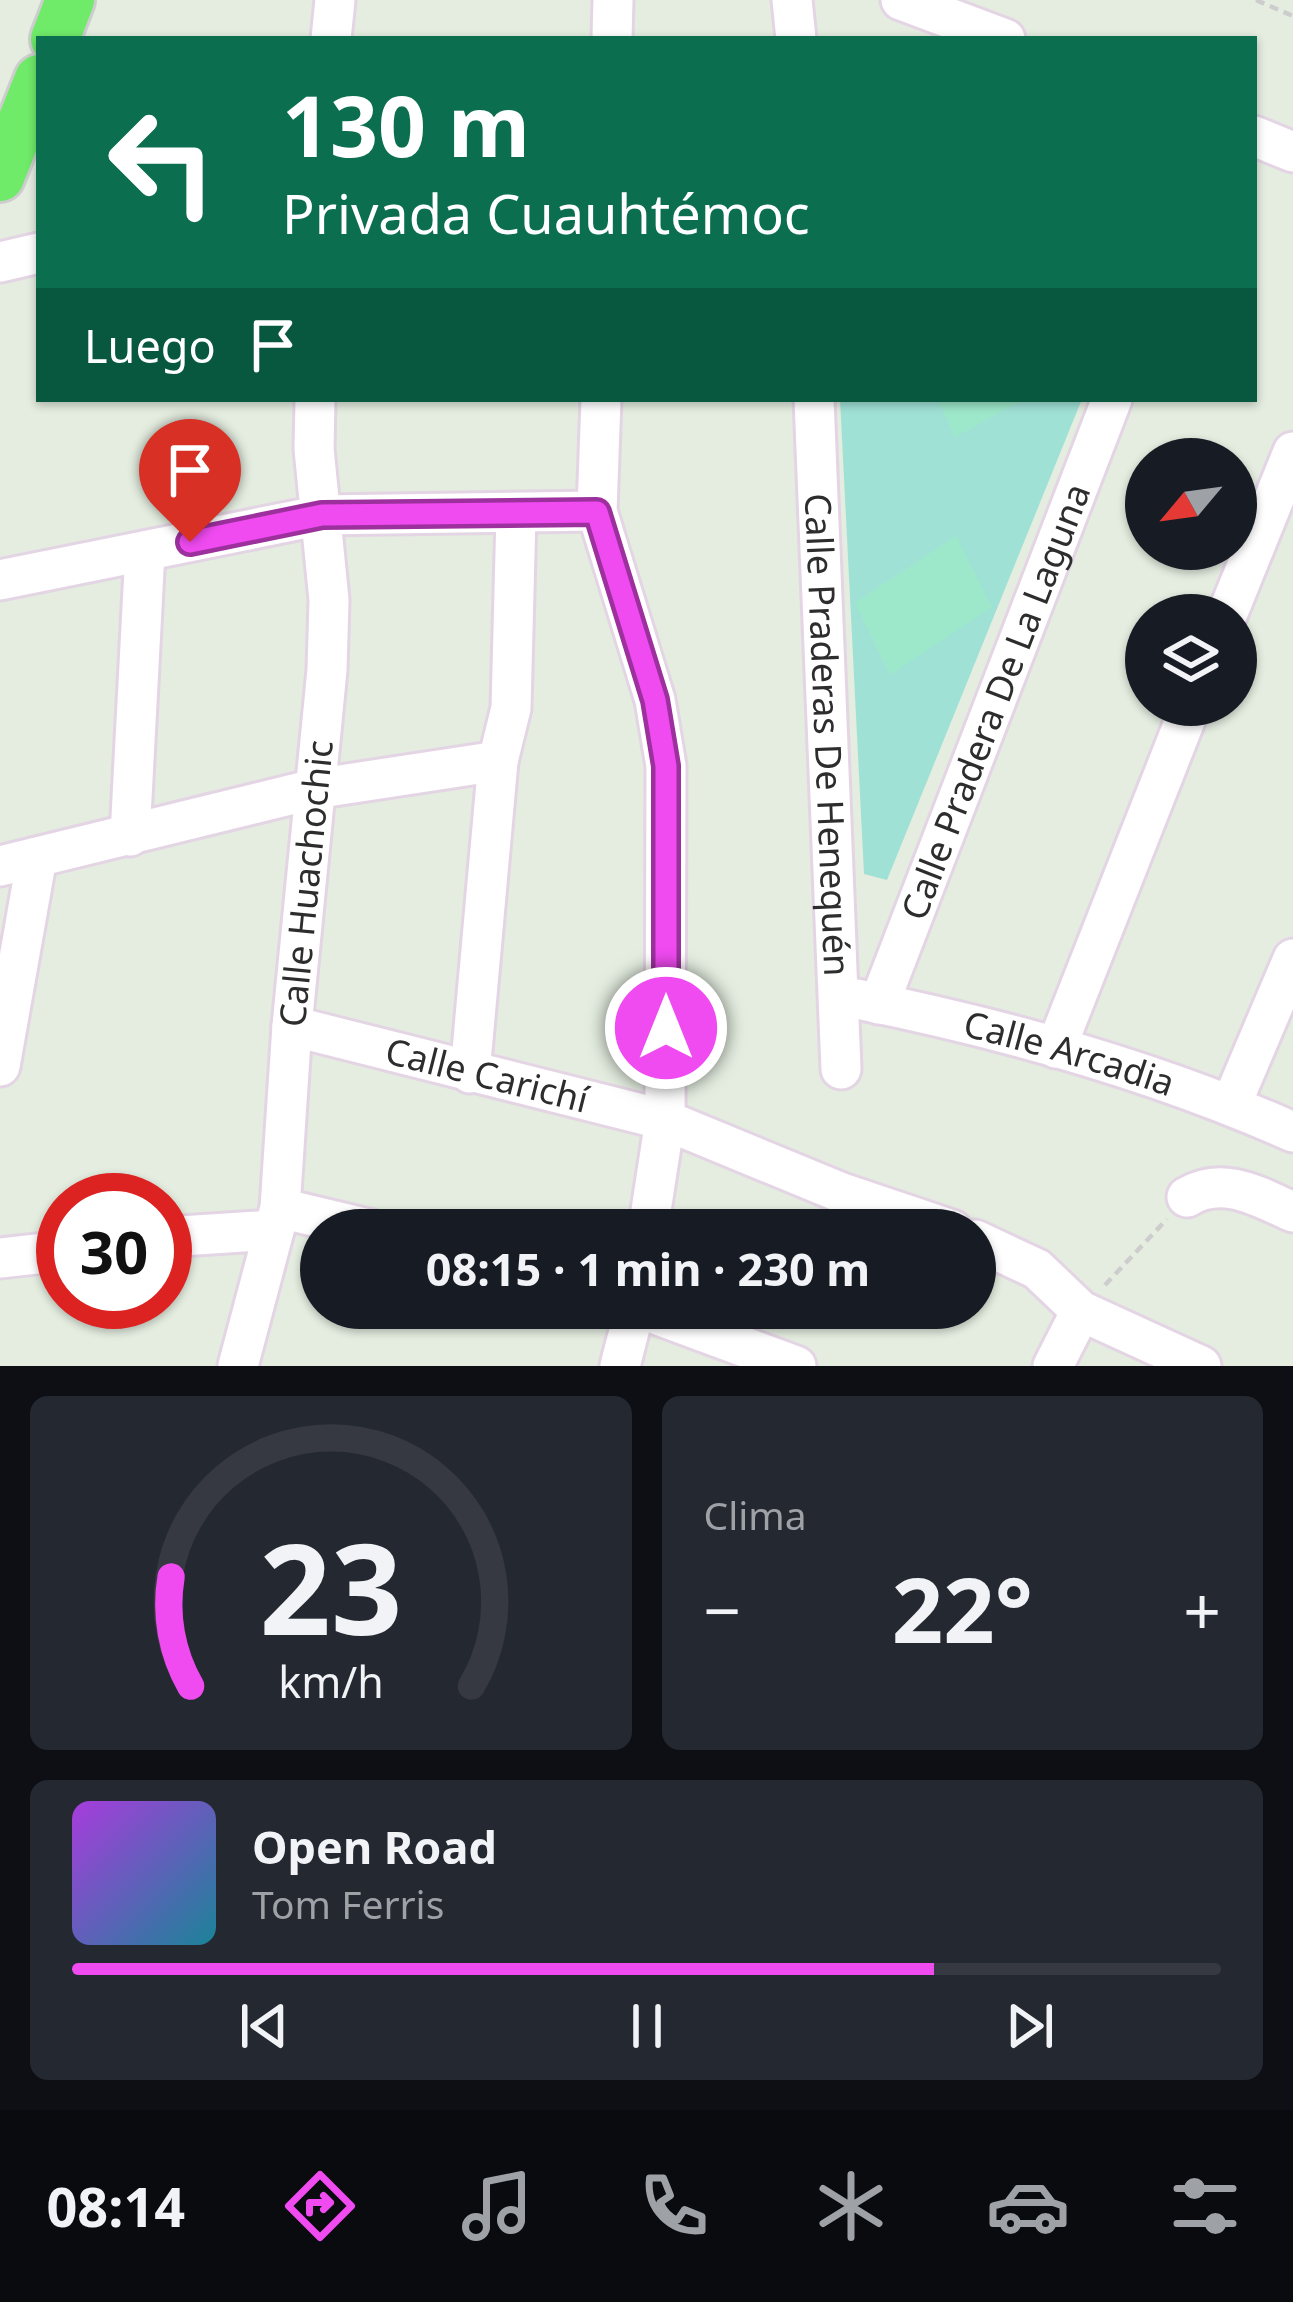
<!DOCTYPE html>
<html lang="es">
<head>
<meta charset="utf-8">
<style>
	body { margin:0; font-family:"Noto Sans",sans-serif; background:#242831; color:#f1f3f6; height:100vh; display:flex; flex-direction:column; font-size:45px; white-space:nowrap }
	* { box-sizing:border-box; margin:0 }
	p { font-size:39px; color:#9ea1a6 }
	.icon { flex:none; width:66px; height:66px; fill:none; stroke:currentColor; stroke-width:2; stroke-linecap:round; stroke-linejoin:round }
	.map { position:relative; height:1366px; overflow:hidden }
	.details { display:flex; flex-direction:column; gap:30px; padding:30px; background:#0d0f14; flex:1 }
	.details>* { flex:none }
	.top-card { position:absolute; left:36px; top:36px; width:1221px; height:366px; border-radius:0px; box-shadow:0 3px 9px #0004; background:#0b6e4f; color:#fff; overflow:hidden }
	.needle { width:78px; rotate:241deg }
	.tools { position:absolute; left:1125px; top:438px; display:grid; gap:24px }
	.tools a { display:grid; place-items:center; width:132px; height:132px; border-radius:50%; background:#171b24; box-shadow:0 3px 9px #0004; font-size:60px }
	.speed { position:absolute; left:36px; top:1173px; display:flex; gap:24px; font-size:60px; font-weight:700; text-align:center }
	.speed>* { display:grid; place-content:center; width:156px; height:156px; border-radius:50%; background:#171b24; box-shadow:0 3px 9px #0004; line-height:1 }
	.speed .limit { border:18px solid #d22; background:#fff; color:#111 }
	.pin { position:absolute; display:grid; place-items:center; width:102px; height:102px; color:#fff; margin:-123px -51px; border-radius:50% 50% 50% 0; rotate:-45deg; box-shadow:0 0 12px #0007 }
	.pin .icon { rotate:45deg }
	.me { position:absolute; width:132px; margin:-66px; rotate:0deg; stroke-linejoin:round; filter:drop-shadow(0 0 9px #0008) }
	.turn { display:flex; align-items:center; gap:42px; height:252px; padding:0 48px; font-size:54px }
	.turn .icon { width:156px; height:156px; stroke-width:2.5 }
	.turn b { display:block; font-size:84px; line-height:102px }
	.then { display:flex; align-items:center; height:114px; padding:0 48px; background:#0003; gap:24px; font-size:45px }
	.big { font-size:90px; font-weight:700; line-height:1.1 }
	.details .tile { flex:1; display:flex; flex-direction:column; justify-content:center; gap:18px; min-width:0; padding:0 42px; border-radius:18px; background:#242831 }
	.details .dial { align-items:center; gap:0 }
	.dial svg { height:312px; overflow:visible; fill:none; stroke:#363941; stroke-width:7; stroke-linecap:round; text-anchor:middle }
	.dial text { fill:#f1f3f6; stroke:none }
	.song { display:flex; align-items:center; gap:36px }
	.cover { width:144px; height:144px; border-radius:18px; background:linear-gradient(135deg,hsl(280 70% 55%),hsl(190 70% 35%)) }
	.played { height:12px; border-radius:6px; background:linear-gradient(90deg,#f04af1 75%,#363941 75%) }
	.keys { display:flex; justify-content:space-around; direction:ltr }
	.heat { display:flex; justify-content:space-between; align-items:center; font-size:66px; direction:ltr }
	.details .tiles { flex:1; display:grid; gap:30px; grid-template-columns:1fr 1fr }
	.tile:last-child { grid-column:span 2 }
	.trip { position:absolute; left:300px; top:1209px; width:696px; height:120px; border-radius:60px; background:#171b24; box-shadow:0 3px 9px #0004; font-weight:700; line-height:120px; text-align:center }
	.dock { display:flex; height:192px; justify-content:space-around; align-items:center; background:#090b0e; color:#9ea1a6 }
	.dock .icon { width:84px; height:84px }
	.dock .active { color:#f04af1 }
	.dock b { font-size:54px; color:#f1f3f6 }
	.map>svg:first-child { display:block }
	.green { fill:#a0e1d6 }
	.pitch { fill:#9de7ca }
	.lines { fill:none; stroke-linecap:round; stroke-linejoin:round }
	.minor-casing { stroke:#e4d5e4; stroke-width:45 }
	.major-casing { stroke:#cdcdcd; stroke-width:54 }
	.path { stroke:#cdcdcd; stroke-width:4.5; stroke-dasharray:9 6; stroke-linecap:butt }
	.minor { stroke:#fff; stroke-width:39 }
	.major { stroke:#6fea69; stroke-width:48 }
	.route-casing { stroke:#9c309d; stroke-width:30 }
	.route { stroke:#f04af1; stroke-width:21 }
	.labels { text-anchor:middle; stroke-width:9; stroke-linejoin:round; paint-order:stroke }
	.street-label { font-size:36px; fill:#2d2d2d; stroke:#fff }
</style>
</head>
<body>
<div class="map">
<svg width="1293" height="1366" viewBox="0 0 1293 1366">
	<rect width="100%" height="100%" fill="#e4ede0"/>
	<path class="green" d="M 840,399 L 1082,399 L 887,880 L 864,874 Z"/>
	<path class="pitch" d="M 938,399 L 1025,399 L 955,437 Z
		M 956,536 L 992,607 L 890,675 L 855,603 Z"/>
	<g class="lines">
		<defs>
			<g id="minor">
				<path d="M 792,0 L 796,39"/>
				<path d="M 901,0 L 1005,39"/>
				<path d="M 331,39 L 335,0"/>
				<path d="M 612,39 L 613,0"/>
				<path d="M 1254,136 L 1293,152"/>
				<path d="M 0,262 L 39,253"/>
				<path d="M 601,399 L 597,511 L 655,700 L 666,766 L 665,1120 L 648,1230"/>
				<path id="s1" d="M 814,399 L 841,1069"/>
				<path d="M 0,580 L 322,515 L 597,511"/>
				<path d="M 1227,615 L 1293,452"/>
				<path d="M 130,836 L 145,551"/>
				<path d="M 0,866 L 314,789 L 498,761"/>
				<path id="s2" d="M 857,999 C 1005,1029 1156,1071 1293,1132"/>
				<path id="s3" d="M 879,1004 L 1112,399"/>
				<path id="s4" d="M 292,1026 L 665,1120 L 842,1193 L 952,1230"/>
				<path d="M 1056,1048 L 1191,705"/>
				<path d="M 0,1066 L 37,857"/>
				<path d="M 470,1073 L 498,761 L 511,708 L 516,514"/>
				<path d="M 1231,1105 L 1293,959"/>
				<path d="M 1187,1197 C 1223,1175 1259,1197 1293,1212"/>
				<path d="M 280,1208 L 372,1230"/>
				<path d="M 165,1237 L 274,1230"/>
				<path d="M 975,1240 L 1037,1269 L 1081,1311 L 1201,1366"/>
				<path d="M 0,1258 L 63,1251"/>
				<path d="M 639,1308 L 796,1366"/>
				<path id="s5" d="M 238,1366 L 280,1208 L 292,1026 L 327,670 L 329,600 L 314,449 L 315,399"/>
				<path d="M 620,1366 L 635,1308"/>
				<path d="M 1053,1366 L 1081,1311"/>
			</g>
			<path id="major" d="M 55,39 L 70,0
				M 0,177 L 39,79"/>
		</defs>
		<use href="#minor" class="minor-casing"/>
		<use href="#major" class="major-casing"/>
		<path class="path" d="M 1256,0 L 1293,16
			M 1105,1285 L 1167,1219"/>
		<use href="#minor" class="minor"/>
		<use href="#major" class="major"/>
	</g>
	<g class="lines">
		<defs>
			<path id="route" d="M 190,542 L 322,515 L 597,512 L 655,700 L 666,766 L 666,1028"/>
		</defs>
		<use href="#route" class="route-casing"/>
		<use href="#route" class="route"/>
	</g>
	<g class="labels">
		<g class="street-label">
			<text dy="13" stroke="none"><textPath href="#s3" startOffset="324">Calle Pradera De La Laguna</textPath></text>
			<text dy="13" stroke="none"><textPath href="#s1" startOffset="336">Calle Praderas De Henequén</textPath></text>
			<text dy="13" stroke="none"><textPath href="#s5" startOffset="489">Calle Huachochic</textPath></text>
			<text dy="13" stroke="none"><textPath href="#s2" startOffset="219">Calle Arcadia</textPath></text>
			<text dy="13" stroke="none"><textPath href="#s4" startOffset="201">Calle Carichí</textPath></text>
		</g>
	</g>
</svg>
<div class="tools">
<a><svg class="needle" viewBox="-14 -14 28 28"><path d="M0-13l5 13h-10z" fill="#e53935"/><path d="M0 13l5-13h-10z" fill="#9ea1a6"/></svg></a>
<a><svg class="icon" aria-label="layers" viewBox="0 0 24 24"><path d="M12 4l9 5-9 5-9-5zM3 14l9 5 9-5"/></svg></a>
</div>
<div class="speed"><div class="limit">30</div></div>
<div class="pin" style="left:190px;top:542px;background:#d93025"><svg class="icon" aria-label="arrive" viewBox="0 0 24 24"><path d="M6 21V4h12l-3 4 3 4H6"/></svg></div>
<svg class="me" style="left:666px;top:1028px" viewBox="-20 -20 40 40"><circle r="17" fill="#f04af1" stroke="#fff" stroke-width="3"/><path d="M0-11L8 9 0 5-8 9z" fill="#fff"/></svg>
<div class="trip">08:15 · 1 min · 230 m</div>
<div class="top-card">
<div class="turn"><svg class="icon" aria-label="left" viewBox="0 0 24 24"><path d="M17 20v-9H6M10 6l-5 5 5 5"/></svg><div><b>130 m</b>Privada Cuauhtémoc</div></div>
<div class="then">Luego<svg class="icon" aria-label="arrive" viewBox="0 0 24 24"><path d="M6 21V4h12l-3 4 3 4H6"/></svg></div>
</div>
</div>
<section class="details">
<div class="tiles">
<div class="tile dial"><svg viewBox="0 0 100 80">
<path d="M14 69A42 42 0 1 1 86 69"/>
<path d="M14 69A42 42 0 0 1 9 41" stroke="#f04af1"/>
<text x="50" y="56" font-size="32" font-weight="700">23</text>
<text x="50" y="72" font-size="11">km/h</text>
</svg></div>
<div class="tile"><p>Clima</p>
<div class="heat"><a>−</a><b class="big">22°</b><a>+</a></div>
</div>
<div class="tile">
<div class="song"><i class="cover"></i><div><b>Open Road</b><p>Tom Ferris</p></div></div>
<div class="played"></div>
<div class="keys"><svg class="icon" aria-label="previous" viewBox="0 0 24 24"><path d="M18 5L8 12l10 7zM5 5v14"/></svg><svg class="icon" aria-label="pause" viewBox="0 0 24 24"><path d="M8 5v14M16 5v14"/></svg><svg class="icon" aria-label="next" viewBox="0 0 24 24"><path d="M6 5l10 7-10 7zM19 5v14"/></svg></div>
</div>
</div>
</section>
<nav class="dock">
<b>08:14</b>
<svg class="icon active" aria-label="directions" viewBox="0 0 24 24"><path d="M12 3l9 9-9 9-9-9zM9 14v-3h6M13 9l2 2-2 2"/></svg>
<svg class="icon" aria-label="music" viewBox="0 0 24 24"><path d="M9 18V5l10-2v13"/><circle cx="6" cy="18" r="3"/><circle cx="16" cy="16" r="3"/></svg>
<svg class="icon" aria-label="phone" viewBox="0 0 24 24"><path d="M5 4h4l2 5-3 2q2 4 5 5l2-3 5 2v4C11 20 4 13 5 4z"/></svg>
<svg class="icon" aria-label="climate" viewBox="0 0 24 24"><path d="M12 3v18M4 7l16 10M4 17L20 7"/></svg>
<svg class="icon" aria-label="car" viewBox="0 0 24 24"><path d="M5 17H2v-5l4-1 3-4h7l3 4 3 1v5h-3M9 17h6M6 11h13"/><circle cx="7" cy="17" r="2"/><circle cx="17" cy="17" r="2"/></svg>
<svg class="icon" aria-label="filters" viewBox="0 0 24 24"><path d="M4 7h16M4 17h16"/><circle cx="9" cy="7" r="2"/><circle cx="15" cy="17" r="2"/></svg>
</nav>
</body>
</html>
